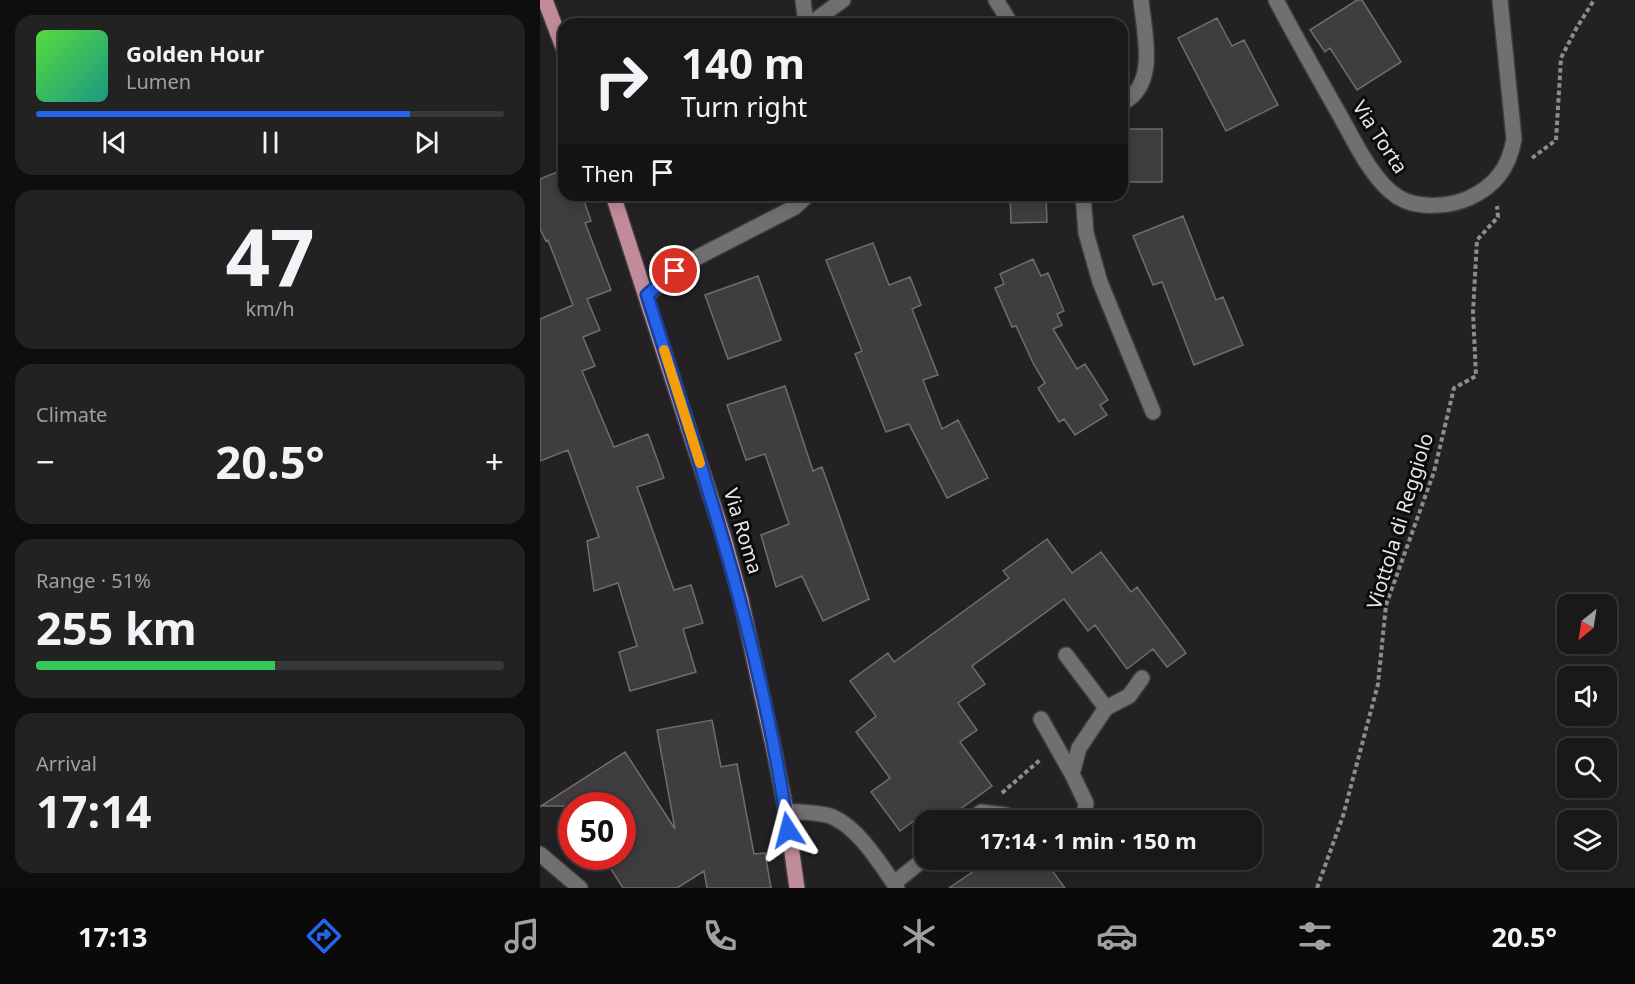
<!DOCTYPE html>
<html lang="en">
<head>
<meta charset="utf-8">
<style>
	body { margin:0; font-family:"Noto Sans",sans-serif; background:#232223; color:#f1f3f6; height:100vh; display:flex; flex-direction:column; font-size:22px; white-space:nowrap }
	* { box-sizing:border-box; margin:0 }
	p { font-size:20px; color:#9fa0a2 }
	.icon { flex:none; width:33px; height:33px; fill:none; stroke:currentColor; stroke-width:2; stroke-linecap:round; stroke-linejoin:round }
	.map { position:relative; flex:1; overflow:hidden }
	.panel { display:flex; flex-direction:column; gap:15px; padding:15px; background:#0e0e0e; width:540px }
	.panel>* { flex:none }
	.hud { position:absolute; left:18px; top:18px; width:570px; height:183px; border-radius:18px; box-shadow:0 3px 15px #0003,0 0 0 2px #383839; background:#1a191a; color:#f1f3f6; overflow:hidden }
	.needle { width:39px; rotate:210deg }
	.controls { position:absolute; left:1017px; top:594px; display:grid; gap:12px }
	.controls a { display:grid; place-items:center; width:60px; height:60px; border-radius:12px; background:#1a191a; box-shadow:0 3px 15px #0003,0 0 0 2px #383839; font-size:30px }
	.speed { position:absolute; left:18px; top:792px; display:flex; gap:12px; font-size:30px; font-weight:700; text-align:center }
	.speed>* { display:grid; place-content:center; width:78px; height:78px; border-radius:50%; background:#1a191a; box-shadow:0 3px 15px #0003,0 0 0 2px #383839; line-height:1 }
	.speed .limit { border:9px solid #d22; background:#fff; color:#111 }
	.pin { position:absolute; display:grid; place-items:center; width:51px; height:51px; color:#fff; margin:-26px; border:3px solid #fff; border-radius:50%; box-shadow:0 2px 6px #0007 }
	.me { position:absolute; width:66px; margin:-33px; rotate:351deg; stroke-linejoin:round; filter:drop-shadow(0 0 4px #0008) }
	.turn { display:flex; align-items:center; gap:21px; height:126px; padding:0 24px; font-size:27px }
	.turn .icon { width:78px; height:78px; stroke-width:2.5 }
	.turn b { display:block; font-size:42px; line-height:51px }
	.then { display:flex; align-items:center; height:57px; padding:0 24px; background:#0003; gap:12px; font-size:22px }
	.big { font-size:45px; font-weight:700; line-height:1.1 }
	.panel .widget { flex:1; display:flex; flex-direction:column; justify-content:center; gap:9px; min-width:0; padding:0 21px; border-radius:18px; background:#232223 }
	.panel .dial { align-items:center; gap:0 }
	.dial b { font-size:78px; line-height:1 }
	.song { display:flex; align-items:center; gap:18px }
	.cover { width:72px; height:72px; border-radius:9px; background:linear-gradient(135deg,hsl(110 70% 55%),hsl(170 70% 35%)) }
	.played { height:6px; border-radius:3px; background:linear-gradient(90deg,#2563eb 80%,#383839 80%) }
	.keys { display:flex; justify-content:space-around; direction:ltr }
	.heat { display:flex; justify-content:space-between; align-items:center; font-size:33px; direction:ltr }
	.charge { height:9px; border-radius:4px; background:linear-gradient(90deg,#34c759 51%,#383839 0) }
	.trip { position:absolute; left:374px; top:810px; width:348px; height:60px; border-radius:18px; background:#1a191a; box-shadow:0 3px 15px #0003,0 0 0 2px #383839; font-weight:700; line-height:60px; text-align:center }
	.tab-bar { display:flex; height:96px; justify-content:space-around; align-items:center; background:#0a0a0a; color:#9fa0a2 }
	.tab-bar .icon { width:42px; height:42px }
	.tab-bar .active { color:#2563eb }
	.tab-bar b { font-size:27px; color:#f1f3f6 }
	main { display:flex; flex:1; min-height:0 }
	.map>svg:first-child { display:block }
	.building { fill:#3f3d40; stroke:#6e6d6f; stroke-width:1.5 }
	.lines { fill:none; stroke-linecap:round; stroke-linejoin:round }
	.minor-casing { stroke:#3d3c3d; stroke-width:18 }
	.major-casing { stroke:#3d3c3d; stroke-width:18 }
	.path { stroke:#8e8d8e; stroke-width:4; stroke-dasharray:4.5 3; stroke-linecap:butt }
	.minor { stroke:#716f70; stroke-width:15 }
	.major { stroke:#c18c9a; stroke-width:15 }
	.route-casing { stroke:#184099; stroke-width:15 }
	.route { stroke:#2563eb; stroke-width:10 }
	.slow { stroke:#f59e0b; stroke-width:10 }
	.labels { text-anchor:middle; stroke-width:6; stroke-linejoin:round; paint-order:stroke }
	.street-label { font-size:20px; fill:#e9e8e9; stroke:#0c0b0c }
</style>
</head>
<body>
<main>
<section class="panel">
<div class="widget">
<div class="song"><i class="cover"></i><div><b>Golden Hour</b><p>Lumen</p></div></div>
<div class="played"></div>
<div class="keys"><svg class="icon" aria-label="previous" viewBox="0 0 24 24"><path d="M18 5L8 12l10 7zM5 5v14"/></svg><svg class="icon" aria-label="pause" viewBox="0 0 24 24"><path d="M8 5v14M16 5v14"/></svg><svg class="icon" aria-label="next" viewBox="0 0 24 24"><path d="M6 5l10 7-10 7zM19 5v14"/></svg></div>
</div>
<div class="widget dial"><b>47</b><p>km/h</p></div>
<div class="widget"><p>Climate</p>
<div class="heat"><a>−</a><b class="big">20.5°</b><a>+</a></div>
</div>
<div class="widget"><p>Range · 51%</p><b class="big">255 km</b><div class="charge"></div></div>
<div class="widget"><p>Arrival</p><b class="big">17:14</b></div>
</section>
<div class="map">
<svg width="1095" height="888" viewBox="0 0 1095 888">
	<rect width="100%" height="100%" fill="#232123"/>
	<path class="building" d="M 817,0 L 822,0 L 861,62 L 817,90 L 790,48 L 785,52 L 770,30 Z
		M 677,18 L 692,46 L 704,40 L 738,105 L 686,131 L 638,38 Z
		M 582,129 L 622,129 L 622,182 L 582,182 Z
		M 24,169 L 24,195 L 42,195 L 51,221 L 45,223 L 71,290 L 47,299 L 60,330 L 43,337 L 55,366 L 42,371 L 74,447 L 108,434 L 124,478 L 97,487 L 134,590 L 151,585 L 163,623 L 143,629 L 156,672 L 90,691 L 79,652 L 97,646 L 78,583 L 54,591 L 47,541 L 59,537 L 28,450 L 0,461 L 0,319 L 33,305 L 8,240 L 6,241 L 0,229 L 0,179 Z
		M 470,195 L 506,195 L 507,222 L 471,223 Z
		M 643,216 L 676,300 L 683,297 L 703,345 L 654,365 L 622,282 L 613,285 L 593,236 Z
		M 333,243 L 349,285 L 370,277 L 381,305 L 372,309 L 398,375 L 383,380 L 402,429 L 418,420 L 448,478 L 407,498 L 369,424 L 346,432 L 315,354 L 322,351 L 286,260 Z
		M 493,259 L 501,276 L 508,273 L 524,311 L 517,314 L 522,325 L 513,329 L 537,369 L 545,364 L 568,400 L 560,405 L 567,415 L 535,435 L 524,419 L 519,422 L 498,388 L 505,383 L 494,365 L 476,326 L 472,327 L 455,288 L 464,284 L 460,274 Z
		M 218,276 L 241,340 L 188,359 L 165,295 Z
		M 245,386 L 273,471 L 282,467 L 329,599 L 283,621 L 262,576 L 236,587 L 221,535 L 249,524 L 225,454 L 206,460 L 187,405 Z
		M 507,539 L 532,573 L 561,552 L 591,592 L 597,587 L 646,653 L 627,667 L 613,649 L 587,669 L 555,625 L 548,631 L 524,599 L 432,666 L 445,684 L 418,703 L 437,730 L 420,742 L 452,786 L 405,820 L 375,820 L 360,831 L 331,792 L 350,778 L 316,732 L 336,716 L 310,681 L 348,653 L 354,662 L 469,578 L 463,571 Z
		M 172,720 L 181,767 L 197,764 L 214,854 L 225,853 L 231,888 L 167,888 L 164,871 L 137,888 L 83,888 L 69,866 L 82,857 L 82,806 L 1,806 L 85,752 L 135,829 L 117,730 Z
		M 450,860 L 480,860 L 488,871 L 505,861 L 525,888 L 409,888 Z"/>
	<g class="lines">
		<defs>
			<path id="minor" d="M 263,0 L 266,24
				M 456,0 L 471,24
				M 736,0 C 756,38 777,75 798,112 C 813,138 832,181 858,197 C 877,209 909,207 929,198 C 955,186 969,168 974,139 L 960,0
				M 270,24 L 303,0
				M 582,103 C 619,85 604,33 601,0
				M 543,195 L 546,233 L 560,282 L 613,412
				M 107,295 L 135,271 L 158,257 L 255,207 L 268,195
				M 526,655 L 566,708 L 539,748 L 532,774
				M 566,708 L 589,696 L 602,678
				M 501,719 L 532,774 L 546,803 L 543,820
				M 246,811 C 259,812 274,812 287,815 C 316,823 341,865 357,888
				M 431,820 L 441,812 L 466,815 L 476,820
				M 0,854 L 40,888
				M 354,883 L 384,859"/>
			<path id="major" d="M 5,0 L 24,50
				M 73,195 L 184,538 L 201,600 L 234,750 L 246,811 L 257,888"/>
		</defs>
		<use href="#minor" class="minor-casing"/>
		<use href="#major" class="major-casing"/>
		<path class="path" d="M 992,158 L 1016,140 L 1021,58 L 1036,29 L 1054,0
			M 462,793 L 501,759
			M 777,888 L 803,816 L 838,684 L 846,605 L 894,472 L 914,388 L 936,376 L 933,312 L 937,240 L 958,217 L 957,206"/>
		<use href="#minor" class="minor"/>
		<use href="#major" class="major"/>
	</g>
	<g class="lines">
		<defs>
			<path id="route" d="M 135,271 L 107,295 C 163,471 222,647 248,830"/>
		</defs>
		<use href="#route" class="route-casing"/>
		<use href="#route" class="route"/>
		<path class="slow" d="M 124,350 L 160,463"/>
	</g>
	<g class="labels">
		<g class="street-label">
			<text transform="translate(840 137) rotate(57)" y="7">Via Torta</text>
			<text transform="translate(860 521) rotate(-73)" y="7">Viottola di Reggiolo</text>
			<text transform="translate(203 531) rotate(73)" y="7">Via Roma</text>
		</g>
	</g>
</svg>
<div class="controls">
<a><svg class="needle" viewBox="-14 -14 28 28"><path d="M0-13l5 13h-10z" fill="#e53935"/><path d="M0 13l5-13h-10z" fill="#9fa0a2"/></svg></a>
<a><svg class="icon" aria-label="sound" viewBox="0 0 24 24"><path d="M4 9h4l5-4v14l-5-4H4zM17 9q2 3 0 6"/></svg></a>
<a><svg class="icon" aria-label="search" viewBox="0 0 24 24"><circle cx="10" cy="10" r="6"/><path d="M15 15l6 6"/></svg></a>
<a><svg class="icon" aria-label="layers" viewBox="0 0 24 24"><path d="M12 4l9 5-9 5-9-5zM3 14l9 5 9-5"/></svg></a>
</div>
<div class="speed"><div class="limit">50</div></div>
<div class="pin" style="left:135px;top:271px;background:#d93025"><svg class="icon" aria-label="arrive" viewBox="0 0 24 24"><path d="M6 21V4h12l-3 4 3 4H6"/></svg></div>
<svg class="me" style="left:248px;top:830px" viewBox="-20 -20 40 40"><path d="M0-17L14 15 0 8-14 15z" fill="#2563eb" stroke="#fff" stroke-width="4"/></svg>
<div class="trip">17:14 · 1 min · 150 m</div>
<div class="hud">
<div class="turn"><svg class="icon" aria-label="right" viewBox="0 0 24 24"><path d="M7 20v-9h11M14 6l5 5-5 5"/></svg><div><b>140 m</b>Turn right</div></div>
<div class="then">Then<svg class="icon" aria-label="arrive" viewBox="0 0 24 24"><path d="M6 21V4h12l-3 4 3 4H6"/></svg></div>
</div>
</div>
</main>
<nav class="tab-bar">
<b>17:13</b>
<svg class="icon active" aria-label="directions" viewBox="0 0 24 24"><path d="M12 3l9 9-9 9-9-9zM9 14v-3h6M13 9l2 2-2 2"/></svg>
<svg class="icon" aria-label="music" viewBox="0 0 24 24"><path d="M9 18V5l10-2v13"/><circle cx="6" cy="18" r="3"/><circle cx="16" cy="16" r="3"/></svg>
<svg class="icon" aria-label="phone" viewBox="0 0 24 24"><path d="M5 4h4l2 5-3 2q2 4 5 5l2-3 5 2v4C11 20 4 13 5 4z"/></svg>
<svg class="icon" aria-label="climate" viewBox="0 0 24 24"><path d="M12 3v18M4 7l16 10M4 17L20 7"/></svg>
<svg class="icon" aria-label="car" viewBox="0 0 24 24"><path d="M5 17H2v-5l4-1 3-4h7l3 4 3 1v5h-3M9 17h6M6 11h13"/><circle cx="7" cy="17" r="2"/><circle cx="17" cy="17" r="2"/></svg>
<svg class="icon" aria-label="filters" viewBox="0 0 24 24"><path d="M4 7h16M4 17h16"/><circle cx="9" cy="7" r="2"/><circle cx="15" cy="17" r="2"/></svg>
<b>20.5°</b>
</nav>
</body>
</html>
